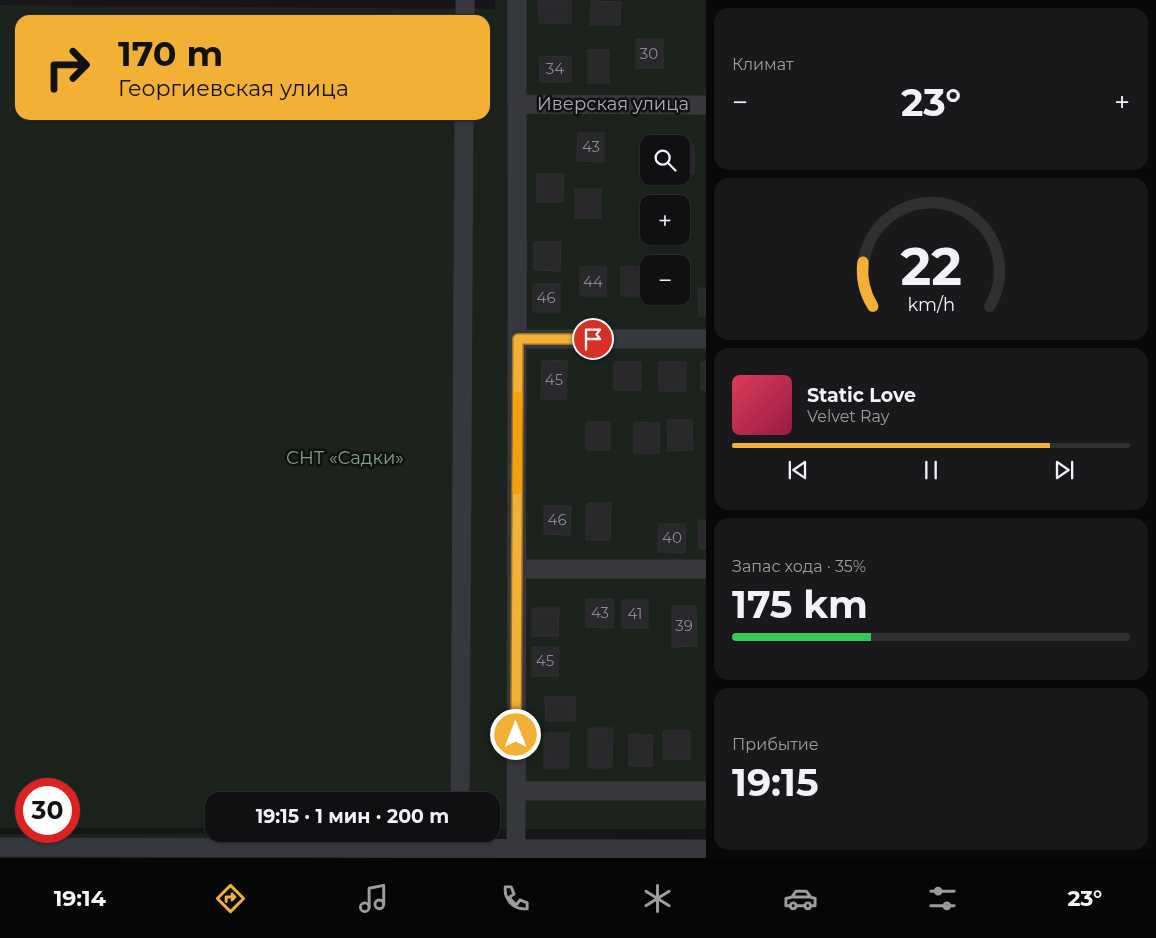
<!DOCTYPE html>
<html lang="ru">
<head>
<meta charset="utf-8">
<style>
	body { margin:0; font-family:Montserrat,sans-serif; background:#19191b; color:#f1f3f6; height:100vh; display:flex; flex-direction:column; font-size:19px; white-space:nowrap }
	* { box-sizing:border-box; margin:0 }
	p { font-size:16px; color:#9c9d9f }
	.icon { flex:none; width:28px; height:28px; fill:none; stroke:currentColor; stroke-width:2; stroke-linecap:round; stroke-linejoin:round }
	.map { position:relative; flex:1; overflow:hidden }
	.panel { display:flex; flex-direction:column; gap:8px; padding:8px; background:#09090a; width:450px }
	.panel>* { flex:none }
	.hud { position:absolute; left:15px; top:15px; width:475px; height:105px; border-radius:15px; box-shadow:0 1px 4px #0004,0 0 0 1px #303032; background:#f2b134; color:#111; overflow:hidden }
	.fabs { position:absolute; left:640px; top:135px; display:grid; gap:10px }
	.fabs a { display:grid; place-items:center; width:50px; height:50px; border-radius:10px; background:#101012; box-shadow:0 1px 4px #0004,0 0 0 1px #303032; font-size:25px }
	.speed { position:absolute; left:15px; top:778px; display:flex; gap:10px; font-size:25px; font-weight:700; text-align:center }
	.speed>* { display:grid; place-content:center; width:65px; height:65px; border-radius:50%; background:#101012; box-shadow:0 1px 4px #0004,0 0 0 1px #303032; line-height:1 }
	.speed .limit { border:8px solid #d22; background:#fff; color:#111 }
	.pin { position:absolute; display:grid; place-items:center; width:42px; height:42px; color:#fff; margin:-21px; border:2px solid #fff; border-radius:50%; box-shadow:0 1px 5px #0007 }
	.me { position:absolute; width:55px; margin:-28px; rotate:0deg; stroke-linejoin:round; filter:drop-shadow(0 0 4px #0008) }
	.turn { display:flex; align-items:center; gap:18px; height:105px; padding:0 20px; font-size:22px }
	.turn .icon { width:65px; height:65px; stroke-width:2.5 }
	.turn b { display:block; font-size:35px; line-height:42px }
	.big { font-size:38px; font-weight:700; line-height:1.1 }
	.panel .tile { flex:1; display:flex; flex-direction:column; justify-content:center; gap:8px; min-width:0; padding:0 18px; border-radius:15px; background:#19191b }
	.panel .dial { align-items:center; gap:0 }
	.dial svg { height:130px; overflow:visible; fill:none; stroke:#303032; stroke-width:7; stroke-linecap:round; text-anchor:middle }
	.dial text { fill:#f1f3f6; stroke:none }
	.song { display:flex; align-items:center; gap:15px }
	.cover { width:60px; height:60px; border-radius:8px; background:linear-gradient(135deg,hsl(350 70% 55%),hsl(340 70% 35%)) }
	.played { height:5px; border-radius:2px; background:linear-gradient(90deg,#f2b134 80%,#303032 80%) }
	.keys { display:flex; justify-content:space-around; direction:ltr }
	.heat { display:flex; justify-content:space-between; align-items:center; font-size:28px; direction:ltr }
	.charge { height:8px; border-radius:4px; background:linear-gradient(90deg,#34c759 35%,#303032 0) }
	.trip { position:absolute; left:205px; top:792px; width:295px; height:50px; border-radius:15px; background:#101012; box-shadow:0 1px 4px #0004,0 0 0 1px #303032; font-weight:700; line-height:50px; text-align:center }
	.dock { display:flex; height:80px; justify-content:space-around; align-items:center; background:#060607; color:#9c9d9f }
	.dock .icon { width:35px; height:35px }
	.dock .on { color:#f2b134 }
	.dock b { font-size:22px; color:#f1f3f6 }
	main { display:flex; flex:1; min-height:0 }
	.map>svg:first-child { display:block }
	.green { fill:#1c231d; fill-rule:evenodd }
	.building { fill:#29292c; stroke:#303034 }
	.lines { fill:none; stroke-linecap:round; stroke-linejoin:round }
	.minor { stroke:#37383d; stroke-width:19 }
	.route-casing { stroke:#9d7322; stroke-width:12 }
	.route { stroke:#f2b134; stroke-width:9 }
	.slow { stroke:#f59e0b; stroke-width:9 }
	.labels { text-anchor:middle; stroke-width:5; stroke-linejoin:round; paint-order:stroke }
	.number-label { font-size:15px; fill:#888b94 }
	.street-label { font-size:18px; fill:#a8adb8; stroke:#111113 }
	.park-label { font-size:18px; fill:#7fa381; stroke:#111113 }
</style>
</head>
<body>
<main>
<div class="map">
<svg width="706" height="858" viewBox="0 0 706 858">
	<rect width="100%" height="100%" fill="#161618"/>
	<path class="green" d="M 495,0 L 706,0 L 706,829 L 491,829 L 491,801 L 214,801 L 214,828 L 69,828 L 69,789 L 26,789 L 26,828 L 0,828 L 0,5 L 495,9 ZM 20,20 L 485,20 L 485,115 L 20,115 ZM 649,144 L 681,144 L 681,176 L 649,176 ZM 649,204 L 681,204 L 681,236 L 649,236 ZM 649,264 L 681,264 L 681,296 L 649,296 Z
		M 491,831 L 496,831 L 496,858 L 0,858 L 0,834 L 214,833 L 491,834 Z"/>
	<path class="building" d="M 539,0 L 571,0 L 571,23 L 539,23 Z
		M 591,1 L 621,2 L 620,25 L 590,25 Z
		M 636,39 L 663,39 L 663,68 L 636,68 Z
		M 588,50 L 609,50 L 609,83 L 588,83 Z
		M 571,56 L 571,82 L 540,82 L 539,57 Z
		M 578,133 L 604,133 L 604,162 L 577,161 Z
		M 681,145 L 694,146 L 694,174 L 681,174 Z
		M 537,174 L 564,174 L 563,202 L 537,202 Z
		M 575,189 L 601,189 L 601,218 L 575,218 Z
		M 534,242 L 561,242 L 560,271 L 534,270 Z
		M 580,267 L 606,267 L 606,296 L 580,296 Z
		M 621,267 L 648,267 L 648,296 L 621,296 Z
		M 533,284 L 560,284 L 560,312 L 533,312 Z
		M 699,288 L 706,288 L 706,316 L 699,316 Z
		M 542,360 L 567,361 L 566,399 L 541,399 Z
		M 614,362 L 641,362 L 641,390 L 614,390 Z
		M 659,362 L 686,362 L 685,391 L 659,391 Z
		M 701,362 L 706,362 L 706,390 L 701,390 Z
		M 667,420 L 692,420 L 693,450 L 668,451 Z
		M 586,422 L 610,422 L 610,450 L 586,450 Z
		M 634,422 L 660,423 L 659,453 L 634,453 Z
		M 587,503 L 611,503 L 610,540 L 586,540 Z
		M 544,506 L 571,506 L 570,535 L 544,534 Z
		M 699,520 L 706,520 L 706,549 L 699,549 Z
		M 659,524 L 685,524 L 685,553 L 658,552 Z
		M 586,599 L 613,599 L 613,628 L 586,627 Z
		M 622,600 L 648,600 L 648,628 L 622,628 Z
		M 672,606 L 696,606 L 697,646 L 672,647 Z
		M 532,608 L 559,608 L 558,636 L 532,636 Z
		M 532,647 L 559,647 L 558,676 L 532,676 Z
		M 545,697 L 575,697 L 575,721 L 546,721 Z
		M 588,728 L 613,728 L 612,768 L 588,768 Z
		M 663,731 L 690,731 L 690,759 L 663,759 Z
		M 544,733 L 569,733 L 569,768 L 544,768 Z
		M 629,734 L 653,735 L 652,766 L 629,766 Z"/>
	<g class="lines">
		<path class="minor" d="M 517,0 L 517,104
			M 465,20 L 465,0
			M 518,339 L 706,339
			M 516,569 L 706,569
			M 516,791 L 706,791
			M 460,801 L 464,115
			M 0,847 L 706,849
			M 516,848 C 516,600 518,352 517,104 L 706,105"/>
	</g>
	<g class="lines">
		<defs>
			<path id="route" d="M 516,735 L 518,339 L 593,339"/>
		</defs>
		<use href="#route" class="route-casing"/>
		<use href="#route" class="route"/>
		<path class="slow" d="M 517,490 L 518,396"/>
	</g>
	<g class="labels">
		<g class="number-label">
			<text x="649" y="59">30</text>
			<text x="555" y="74">34</text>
			<text x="591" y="152">43</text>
			<text x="593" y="287">44</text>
			<text x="546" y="303">46</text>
			<text x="554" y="385">45</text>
			<text x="557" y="525">46</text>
			<text x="672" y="543">40</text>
			<text x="600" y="618">43</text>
			<text x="635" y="619">41</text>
			<text x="684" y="631">39</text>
			<text x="545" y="666">45</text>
		</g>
		<g class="street-label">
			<text x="613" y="110">Иверская улица</text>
		</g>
		<g class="park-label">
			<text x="345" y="464">СНТ «Садки»</text>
		</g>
	</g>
</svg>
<div class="fabs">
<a><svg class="icon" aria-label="search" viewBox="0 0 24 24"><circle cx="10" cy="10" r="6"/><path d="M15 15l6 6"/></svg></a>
<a>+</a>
<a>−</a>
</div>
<div class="speed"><div class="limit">30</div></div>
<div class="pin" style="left:593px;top:339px;background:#d93025"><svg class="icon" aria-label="arrive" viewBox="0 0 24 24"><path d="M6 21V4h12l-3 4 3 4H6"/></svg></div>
<svg class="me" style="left:516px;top:735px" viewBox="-20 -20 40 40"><circle r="17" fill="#f2b134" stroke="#fff" stroke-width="3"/><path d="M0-11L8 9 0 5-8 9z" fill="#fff"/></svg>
<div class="trip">19:15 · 1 мин · 200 m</div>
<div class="hud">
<div class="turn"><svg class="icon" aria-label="right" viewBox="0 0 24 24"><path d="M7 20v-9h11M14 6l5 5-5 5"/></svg><div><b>170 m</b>Георгиевская улица</div></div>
</div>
</div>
<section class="panel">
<div class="tile"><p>Климат</p>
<div class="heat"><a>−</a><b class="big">23°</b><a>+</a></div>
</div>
<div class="tile dial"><svg viewBox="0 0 100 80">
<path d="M14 69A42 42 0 1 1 86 69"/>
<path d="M14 69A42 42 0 0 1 8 42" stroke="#f2b134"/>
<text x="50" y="56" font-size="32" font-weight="700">22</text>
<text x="50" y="72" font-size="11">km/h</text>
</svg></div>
<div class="tile">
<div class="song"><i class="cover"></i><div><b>Static Love</b><p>Velvet Ray</p></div></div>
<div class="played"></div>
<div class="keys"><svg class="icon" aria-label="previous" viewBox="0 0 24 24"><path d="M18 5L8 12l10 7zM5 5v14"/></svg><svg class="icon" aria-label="pause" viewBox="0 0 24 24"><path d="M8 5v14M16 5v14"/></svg><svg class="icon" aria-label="next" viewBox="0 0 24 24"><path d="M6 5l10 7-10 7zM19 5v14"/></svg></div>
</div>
<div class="tile"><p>Запас хода · 35%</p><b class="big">175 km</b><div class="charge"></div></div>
<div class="tile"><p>Прибытие</p><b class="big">19:15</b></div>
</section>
</main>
<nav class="dock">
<b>19:14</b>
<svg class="icon on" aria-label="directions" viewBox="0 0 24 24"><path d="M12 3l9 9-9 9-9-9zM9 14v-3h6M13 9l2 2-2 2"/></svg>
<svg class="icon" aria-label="music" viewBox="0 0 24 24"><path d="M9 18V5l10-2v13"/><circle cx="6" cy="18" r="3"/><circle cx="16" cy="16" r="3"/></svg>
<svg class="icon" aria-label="phone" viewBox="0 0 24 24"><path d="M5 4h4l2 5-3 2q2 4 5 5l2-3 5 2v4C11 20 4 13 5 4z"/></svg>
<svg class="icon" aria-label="climate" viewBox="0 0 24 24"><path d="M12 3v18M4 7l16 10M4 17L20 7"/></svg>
<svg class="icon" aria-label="car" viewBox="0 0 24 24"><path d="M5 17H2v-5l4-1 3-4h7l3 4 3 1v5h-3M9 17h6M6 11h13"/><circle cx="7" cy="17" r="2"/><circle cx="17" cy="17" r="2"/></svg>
<svg class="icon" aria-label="filters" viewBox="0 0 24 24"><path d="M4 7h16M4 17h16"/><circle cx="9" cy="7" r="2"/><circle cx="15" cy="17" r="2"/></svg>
<b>23°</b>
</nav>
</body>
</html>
